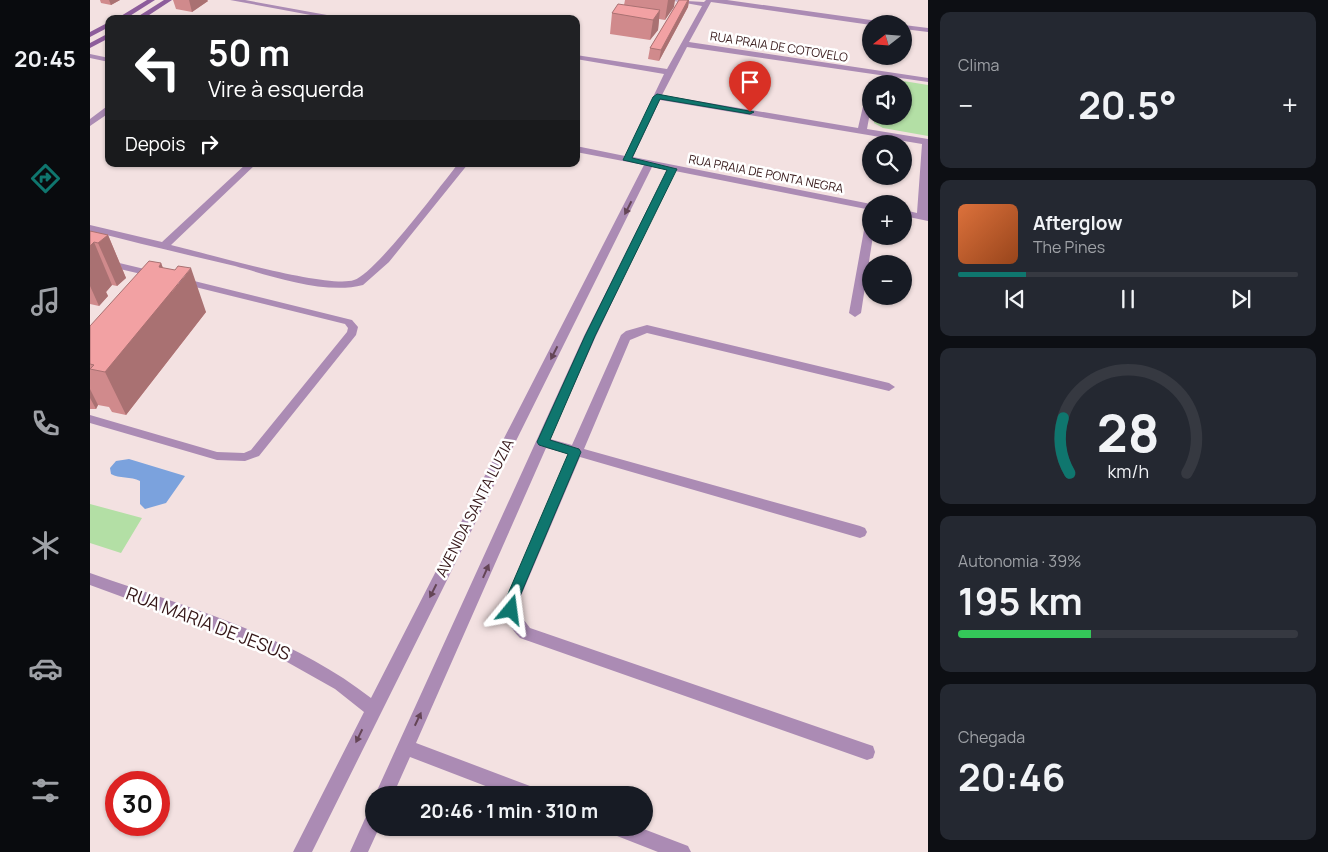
<!DOCTYPE html>
<html lang="pt">
<head>
<meta charset="utf-8">
<style>
	body { margin:0; font-family:Manrope,sans-serif; background:#242831; color:#f1f3f6; height:100vh; display:flex; flex-direction:column; font-size:19px; white-space:nowrap }
	* { box-sizing:border-box; margin:0 }
	p { font-size:16px; color:#9ea1a6 }
	.icon { flex:none; width:28px; height:28px; fill:none; stroke:currentColor; stroke-width:2; stroke-linecap:round; stroke-linejoin:round }
	.map { position:relative; flex:1; overflow:hidden }
	.sheet { display:flex; flex-direction:column; gap:12px; padding:12px; background:#0d0f14; width:400px }
	.sheet>* { flex:none }
	.banner { position:absolute; left:15px; top:15px; width:475px; height:152px; border-radius:10px; box-shadow:0 1px 4px #0004; background:#202124; color:#fff; overflow:hidden }
	.needle { width:32px; rotate:253deg }
	.fabs { position:absolute; left:772px; top:15px; display:grid; gap:10px }
	.fabs a { display:grid; place-items:center; width:50px; height:50px; border-radius:50%; background:#171b24; box-shadow:0 1px 4px #0004; font-size:25px }
	.speed { position:absolute; left:15px; top:771px; display:flex; gap:10px; font-size:25px; font-weight:700; text-align:center }
	.speed>* { display:grid; place-content:center; width:65px; height:65px; border-radius:50%; background:#171b24; box-shadow:0 1px 4px #0004; line-height:1 }
	.speed .limit { border:8px solid #d22; background:#fff; color:#111 }
	.pin { position:absolute; display:grid; place-items:center; width:42px; height:42px; color:#fff; margin:-51px -21px; border-radius:50% 50% 50% 0; rotate:-45deg; box-shadow:0 0 5px #0007 }
	.pin .icon { rotate:45deg }
	.me { position:absolute; width:55px; margin:-28px; rotate:16deg; stroke-linejoin:round; filter:drop-shadow(0 0 4px #0008) }
	.turn { display:flex; align-items:center; gap:18px; height:105px; padding:0 20px; font-size:22px }
	.turn .icon { width:65px; height:65px; stroke-width:2.5 }
	.turn b { display:block; font-size:35px; line-height:42px }
	.then { display:flex; align-items:center; height:48px; padding:0 20px; background:#0003; gap:10px; font-size:19px }
	.big { font-size:38px; font-weight:700; line-height:1.1 }
	.sheet .card { flex:1; display:flex; flex-direction:column; justify-content:center; gap:8px; min-width:0; padding:0 18px; border-radius:10px; background:#242831 }
	.sheet .dial { align-items:center; gap:0 }
	.dial svg { height:130px; overflow:visible; fill:none; stroke:#363941; stroke-width:7; stroke-linecap:round; text-anchor:middle }
	.dial text { fill:#f1f3f6; stroke:none }
	.song { display:flex; align-items:center; gap:15px }
	.cover { width:60px; height:60px; border-radius:8px; background:linear-gradient(135deg,hsl(20 70% 55%),hsl(20 70% 35%)) }
	.played { height:5px; border-radius:2px; background:linear-gradient(90deg,#0f766e 20%,#363941 20%) }
	.keys { display:flex; justify-content:space-around; direction:ltr }
	.heat { display:flex; justify-content:space-between; align-items:center; font-size:28px; direction:ltr }
	.charge { height:8px; border-radius:4px; background:linear-gradient(90deg,#34c759 39%,#363941 0) }
	.trip { position:absolute; left:275px; top:786px; width:288px; height:50px; border-radius:25px; background:#171b24; box-shadow:0 1px 4px #0004; font-weight:700; line-height:50px; text-align:center }
	main { display:flex; flex:1; min-height:0 }
	.dock { display:flex; flex-direction:column; width:90px; justify-content:space-around; align-items:center; background:#090b0e; color:#9ea1a6 }
	.dock .icon { width:35px; height:35px }
	.dock .current { color:#0f766e }
	.dock b { font-size:22px; color:#f1f3f6 }
	.map>svg:first-child { display:block }
	.green { fill:#b3dfa5 }
	.water { fill:#7ba2dd }
	.lines { fill:none; stroke-linecap:round; stroke-linejoin:round }
	.lane { fill:#ab8bb4; fill-rule:evenodd }
	.street { fill:#ab8bb4; fill-rule:evenodd }
	.secondary { fill:#8d5d9b; fill-rule:evenodd }
	.wall { fill:#d08a8c }
	.shaded-wall { fill:#a97172 }
	.building { fill:#f2a1a3; stroke:#a97172 }
	.oneway { fill:#644556 }
	.route { fill:#0f766e; stroke:#0a4d48 }
	.labels { text-anchor:middle; stroke-width:5; stroke-linejoin:round; paint-order:stroke }
	.far-street-label { font-size:12px; fill:#351718; stroke:#fff }
	.street-label { font-size:15px; fill:#351718; stroke:#fff }
	.near-street-label { font-size:18px; fill:#351718; stroke:#fff }
</style>
</head>
<body>
<main>
<nav class="dock">
<b>20:45</b>
<svg class="icon current" aria-label="directions" viewBox="0 0 24 24"><path d="M12 3l9 9-9 9-9-9zM9 14v-3h6M13 9l2 2-2 2"/></svg>
<svg class="icon" aria-label="music" viewBox="0 0 24 24"><path d="M9 18V5l10-2v13"/><circle cx="6" cy="18" r="3"/><circle cx="16" cy="16" r="3"/></svg>
<svg class="icon" aria-label="phone" viewBox="0 0 24 24"><path d="M5 4h4l2 5-3 2q2 4 5 5l2-3 5 2v4C11 20 4 13 5 4z"/></svg>
<svg class="icon" aria-label="climate" viewBox="0 0 24 24"><path d="M12 3v18M4 7l16 10M4 17L20 7"/></svg>
<svg class="icon" aria-label="car" viewBox="0 0 24 24"><path d="M5 17H2v-5l4-1 3-4h7l3 4 3 1v5h-3M9 17h6M6 11h13"/><circle cx="7" cy="17" r="2"/><circle cx="17" cy="17" r="2"/></svg>
<svg class="icon" aria-label="filters" viewBox="0 0 24 24"><path d="M4 7h16M4 17h16"/><circle cx="9" cy="7" r="2"/><circle cx="15" cy="17" r="2"/></svg>
</nav>
<div class="map">
<svg width="838" height="852" viewBox="0 0 838 852">
	<rect width="100%" height="100%" fill="#f3e1e1"/>
	<path class="green" d="M 801,79 L 838,85 L 838,136 L 793,128 L 784,123 L 784,116 L 814,116 L 814,84 L 790,84 L 793,79 Z
		M 0,504 L 52,518 L 31,553 L 0,543 Z"/>
	<path class="water" d="M 39,459 L 95,476 L 76,503 L 55,509 L 50,504 L 50,481 C 41,476 29,479 21,474 L 20,468 L 26,461 Z"/>
	<g class="lines">
		<path class="lane" d="M 0,256 L 67,272 L 69,274 L 64,277 L 0,262 Z
			M 92,278 L 262,320 L 268,327 L 266,335 L 169,456 L 155,461 L 127,460 L 0,423 L 0,415 L 127,452 L 154,453 L 161,450 L 257,332 L 258,328 L 255,324 L 89,283 L 89,279 Z"/>
		<path class="street" d="M 140,0 L 155,0 L 259,19 L 242,19 Z
			M 579,0 L 614,2 L 616,0 L 637,0 L 795,22 L 781,25 L 621,2 L 599,42 L 838,78 L 838,82 L 597,47 L 572,95 L 768,128 L 777,89 L 781,87 L 781,107 L 777,129 L 838,139 L 838,221 L 814,216 L 814,210 L 827,213 L 832,144 L 570,100 L 543,157 L 781,204 L 781,210 L 585,171 L 506,336 L 460,439 L 482,445 L 531,335 L 536,331 L 557,325 L 799,383 L 805,387 L 799,391 L 557,333 L 540,340 L 494,449 L 770,526 L 775,528 L 777,532 L 775,536 L 770,538 L 490,457 L 431,596 L 431,616 L 440,628 L 777,744 L 783,746 L 785,752 L 783,758 L 777,760 L 430,638 C 417,625 413,613 417,596 L 479,454 L 456,448 L 326,743 L 448,789 L 451,795 L 419,795 L 320,757 L 303,795 L 285,795 L 494,336 L 577,170 L 562,167 L 222,852 L 203,852 L 274,712 L 245,689 L 174,649 L 0,585 L 0,573 C 96,607 199,634 281,698 L 554,165 L 486,152 L 486,146 L 535,156 L 574,74 L 486,59 L 486,55 L 577,69 L 612,6 Z
			M 814,25 L 838,28 L 838,32 L 814,29 Z
			M 0,54 L 19,58 L 19,62 L 0,58 Z
			M 16,107 L 19,107 L 19,113 L 0,126 L 0,119 Z
			M 156,164 L 166,164 L 81,245 C 115,253 238,289 264,280 C 285,274 351,185 368,164 L 378,164 L 299,262 L 273,285 C 235,295 182,276 145,266 C 97,255 48,243 0,231 L 0,225 L 72,242 Z
			M 781,216 L 781,236 L 783,236 L 771,313 L 765,317 L 759,313 L 776,219 Z
			M 284,809 L 284,828 L 289,828 L 278,852 L 260,852 L 278,812 Z
			M 519,828 L 551,828 L 598,846 L 601,852 L 568,852 L 522,834 Z"/>
		<path class="secondary" d="M 57,0 L 65,0 L 35,19 L 26,19 Z
			M 74,0 L 82,0 L 53,19 L 44,19 Z
			M 19,22 L 19,27 L 0,37 L 0,32 Z
			M 19,33 L 19,38 L 0,48 L 0,43 Z"/>
	</g>
	<path class="wall" d="M 10,0 L 30,0 L 21,5 L 11,3 Z
		M 83,0 L 117,0 L 118,1 L 102,12 L 86,9 Z
		M 535,0 L 585,0 L 575,20 L 569,19 L 568,30 L 560,40 L 520,34 L 522,13 L 534,5 Z
		M 589,0 L 599,0 L 598,7 L 569,61 L 558,59 L 560,48 Z
		M 0,231 L 18,235 L 36,278 L 27,286 L 22,285 L 16,292 L 18,296 L 9,306 L 0,304 Z
		M 71,263 L 73,268 L 116,312 L 36,415 L 22,412 L 19,407 L 8,405 L 6,409 L 0,409 L 0,326 Z"/>
	<path class="shaded-wall" d="M 19,0 L 30,0 L 21,5 Z
		M 99,0 L 117,0 L 118,1 L 102,12 Z
		M 578,0 L 585,0 L 584,7 L 575,20 Z
		M 598,0 L 599,0 L 598,7 L 569,61 L 571,50 Z
		M 570,10 L 568,30 L 560,40 L 563,20 Z
		M 18,235 L 36,278 L 27,286 L 8,243 Z
		M 4,242 L 22,285 L 16,292 L 18,296 L 9,306 L 0,286 L 0,246 Z
		M 71,263 L 82,292 L 101,268 L 116,312 L 36,415 L 15,372 Z
		M 0,389 L 8,405 L 6,409 L 0,398 Z"/>
	<path class="building" d="M 589,0 L 598,0 L 571,50 L 560,48 Z
		M 528,4 L 570,10 L 563,20 L 522,13 Z
		M 0,231 L 18,235 L 8,243 L 4,242 L 0,246 Z
		M 59,261 L 71,263 L 69,267 L 85,270 L 88,266 L 101,268 L 15,372 L 0,369 L 4,365 L 0,364 L 0,326 Z"/>
	<defs><path id="oneway-solid" d="M-6-.8H1V-3.2L6.5 0L1 3.2V.8H-6Z" transform="scale(1.25)"/></defs>
	<g class="oneway">
		<use href="#oneway-solid" transform="translate(538 208) rotate(117)"/>
		<use href="#oneway-solid" transform="translate(464 353) rotate(117)"/>
		<use href="#oneway-solid" transform="translate(396 571) rotate(-66)"/>
		<use href="#oneway-solid" transform="translate(343 591) rotate(117)"/>
		<use href="#oneway-solid" transform="translate(328 719) rotate(-65)"/>
		<use href="#oneway-solid" transform="translate(269 736) rotate(116)"/>
	</g>
	<path class="route" d="M 567,94 L 664,112 L 660,114 L 570,99 L 542,158 L 587,169 L 505,336 L 460,440 L 489,449 L 491,452 L 430,596 L 425,615 L 421,616 L 416,615 L 414,610 L 417,596 L 478,454 L 449,445 L 447,442 L 495,336 L 577,170 L 533,160 L 563,97 Z"/>
	<g class="labels">
		<g class="far-street-label">
			<text transform="translate(689 47) rotate(9)" y="4">RUA PRAIA DE COTOVELO</text>
			<text transform="translate(676 174) rotate(11)" y="4">RUA PRAIA DE PONTA NEGRA</text>
		</g>
		<g class="street-label">
			<text transform="translate(385 508) rotate(-63)" y="5">AVENIDA SANTA LUZIA</text>
		</g>
		<g class="near-street-label">
			<text transform="translate(118 624) rotate(21)" y="6">RUA MARIA DE JESUS</text>
		</g>
	</g>
</svg>
<div class="fabs">
<a><svg class="needle" viewBox="-14 -14 28 28"><path d="M0-13l5 13h-10z" fill="#e53935"/><path d="M0 13l5-13h-10z" fill="#9ea1a6"/></svg></a>
<a><svg class="icon" aria-label="sound" viewBox="0 0 24 24"><path d="M4 9h4l5-4v14l-5-4H4zM17 9q2 3 0 6"/></svg></a>
<a><svg class="icon" aria-label="search" viewBox="0 0 24 24"><circle cx="10" cy="10" r="6"/><path d="M15 15l6 6"/></svg></a>
<a>+</a>
<a>−</a>
</div>
<div class="speed"><div class="limit">30</div></div>
<div class="pin" style="left:660px;top:112px;background:#d93025"><svg class="icon" aria-label="arrive" viewBox="0 0 24 24"><path d="M6 21V4h12l-3 4 3 4H6"/></svg></div>
<svg class="me" style="left:421px;top:610px" viewBox="-20 -20 40 40"><path d="M0-17L14 15 0 8-14 15z" fill="#0f766e" stroke="#fff" stroke-width="4"/></svg>
<div class="trip">20:46 · 1 min · 310 m</div>
<div class="banner">
<div class="turn"><svg class="icon" aria-label="left" viewBox="0 0 24 24"><path d="M17 20v-9H6M10 6l-5 5 5 5"/></svg><div><b>50 m</b>Vire à esquerda</div></div>
<div class="then">Depois<svg class="icon" aria-label="right" viewBox="0 0 24 24"><path d="M7 20v-9h11M14 6l5 5-5 5"/></svg></div>
</div>
</div>
<section class="sheet">
<div class="card"><p>Clima</p>
<div class="heat"><a>−</a><b class="big">20.5°</b><a>+</a></div>
</div>
<div class="card">
<div class="song"><i class="cover"></i><div><b>Afterglow</b><p>The Pines</p></div></div>
<div class="played"></div>
<div class="keys"><svg class="icon" aria-label="previous" viewBox="0 0 24 24"><path d="M18 5L8 12l10 7zM5 5v14"/></svg><svg class="icon" aria-label="pause" viewBox="0 0 24 24"><path d="M8 5v14M16 5v14"/></svg><svg class="icon" aria-label="next" viewBox="0 0 24 24"><path d="M6 5l10 7-10 7zM19 5v14"/></svg></div>
</div>
<div class="card dial"><svg viewBox="0 0 100 80">
<path d="M14 69A42 42 0 1 1 86 69"/>
<path d="M14 69A42 42 0 0 1 10 35" stroke="#0f766e"/>
<text x="50" y="56" font-size="32" font-weight="700">28</text>
<text x="50" y="72" font-size="11">km/h</text>
</svg></div>
<div class="card"><p>Autonomia · 39%</p><b class="big">195 km</b><div class="charge"></div></div>
<div class="card"><p>Chegada</p><b class="big">20:46</b></div>
</section>
</main>
</body>
</html>
